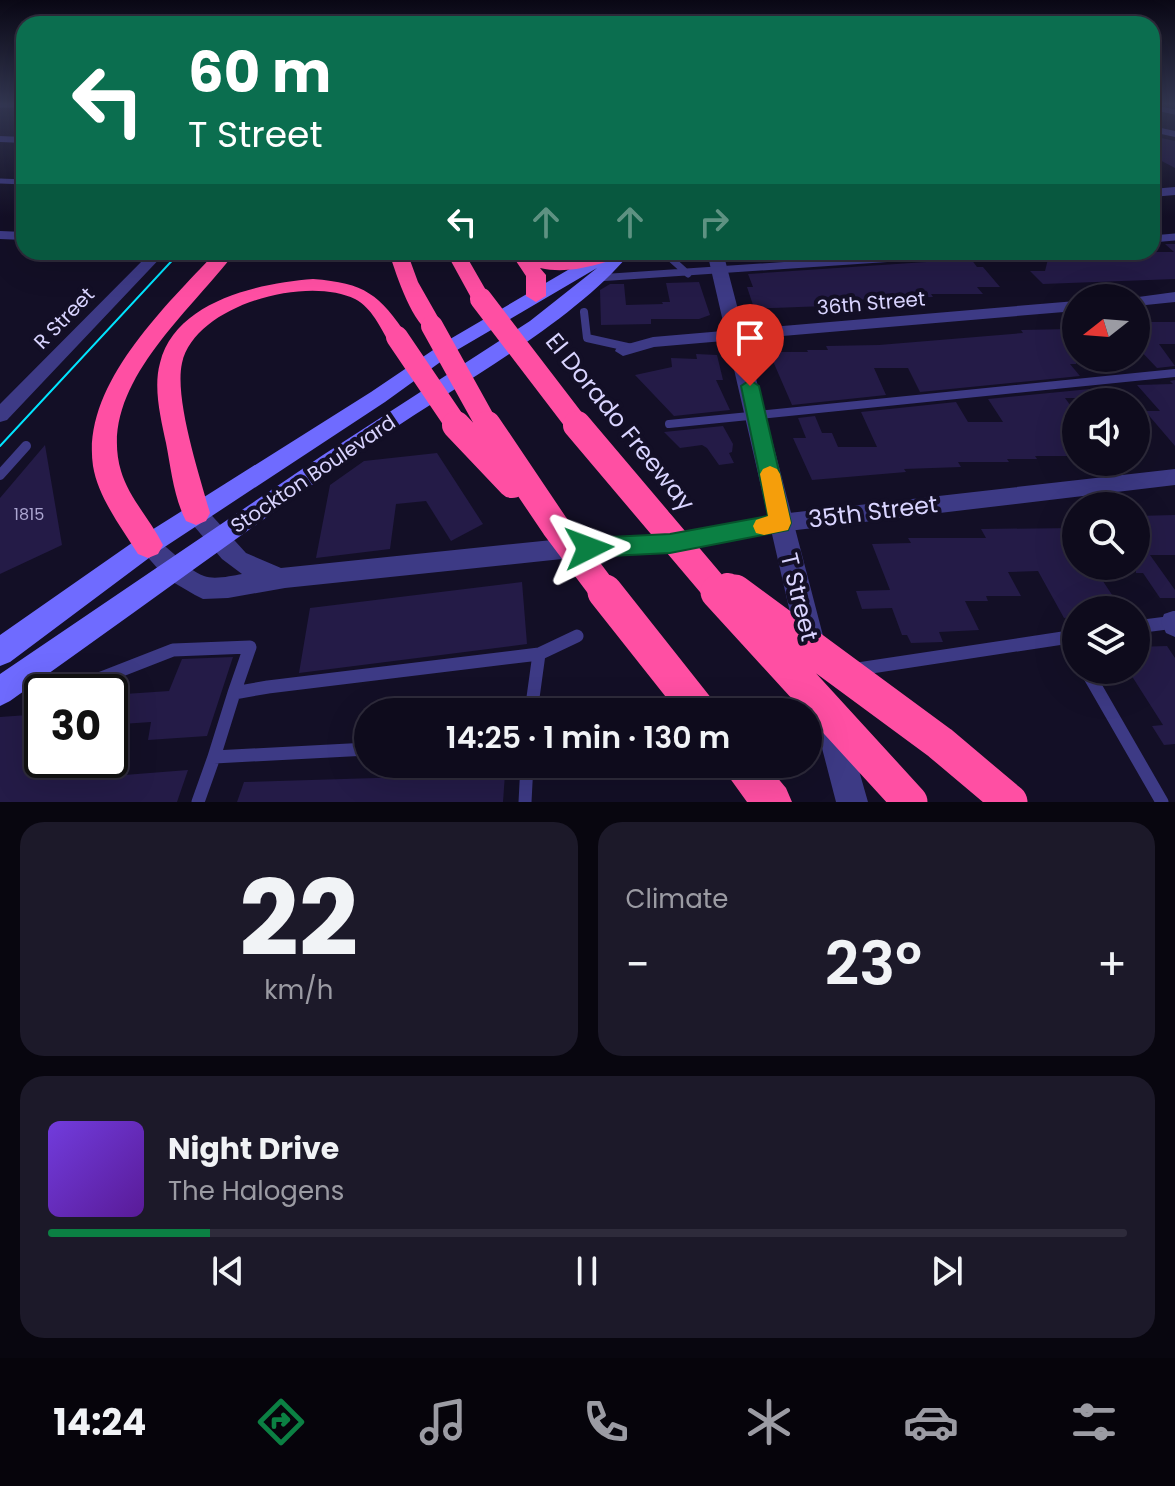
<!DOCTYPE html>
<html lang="en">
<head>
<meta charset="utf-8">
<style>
	body { margin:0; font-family:Poppins,sans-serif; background:#1c1929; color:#f1f3f6; height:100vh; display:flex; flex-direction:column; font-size:30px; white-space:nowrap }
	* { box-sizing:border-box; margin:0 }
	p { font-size:26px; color:#9b9ba3 }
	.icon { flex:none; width:44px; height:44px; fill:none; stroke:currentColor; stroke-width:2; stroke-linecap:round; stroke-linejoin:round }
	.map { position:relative; height:802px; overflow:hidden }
	.side { display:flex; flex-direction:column; gap:20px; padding:20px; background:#08060f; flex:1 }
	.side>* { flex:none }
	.top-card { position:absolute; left:16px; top:16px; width:1144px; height:244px; border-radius:24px; box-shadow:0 8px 32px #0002,0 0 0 2px #2e2b3b; background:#0b6e4f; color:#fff; overflow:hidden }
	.needle { width:52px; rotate:253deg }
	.buttons { position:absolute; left:1062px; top:284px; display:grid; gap:16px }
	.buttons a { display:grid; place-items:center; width:88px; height:88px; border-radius:50%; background:#0e0b1c; box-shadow:0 8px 32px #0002,0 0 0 2px #2e2b3b; font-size:40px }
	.speed { position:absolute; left:24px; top:674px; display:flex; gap:16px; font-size:40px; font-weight:700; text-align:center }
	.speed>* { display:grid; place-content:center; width:104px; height:104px; border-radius:50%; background:#0e0b1c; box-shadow:0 8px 32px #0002,0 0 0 2px #2e2b3b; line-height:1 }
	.speed .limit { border:4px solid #111; border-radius:12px; background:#fff; color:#111 }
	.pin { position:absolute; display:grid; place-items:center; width:68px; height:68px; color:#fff; margin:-82px -34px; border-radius:50% 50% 50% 0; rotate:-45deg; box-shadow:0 0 8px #0007 }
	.pin .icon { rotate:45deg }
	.me { position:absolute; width:88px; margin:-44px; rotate:87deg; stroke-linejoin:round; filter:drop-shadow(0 0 6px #0008) }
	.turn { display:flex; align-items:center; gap:28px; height:168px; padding:0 40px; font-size:36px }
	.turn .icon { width:104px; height:104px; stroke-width:2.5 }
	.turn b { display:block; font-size:56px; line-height:68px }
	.lanes { display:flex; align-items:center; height:76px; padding:0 40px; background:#0003; justify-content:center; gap:40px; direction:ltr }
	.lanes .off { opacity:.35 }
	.big { font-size:60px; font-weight:600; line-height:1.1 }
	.side .card { flex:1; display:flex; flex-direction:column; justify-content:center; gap:12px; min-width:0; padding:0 28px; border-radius:24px; background:#1c1929 }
	.side .dial { align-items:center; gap:0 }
	.dial b { font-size:104px; line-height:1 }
	.song { display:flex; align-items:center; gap:24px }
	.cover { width:96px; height:96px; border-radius:12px; background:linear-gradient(135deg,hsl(260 70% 55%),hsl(270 70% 35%)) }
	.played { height:8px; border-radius:4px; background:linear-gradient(90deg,#0b8043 15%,#2e2b3b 15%) }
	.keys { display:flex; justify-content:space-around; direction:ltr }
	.heat { display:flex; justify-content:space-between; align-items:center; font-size:44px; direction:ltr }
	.side .tiles { flex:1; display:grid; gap:20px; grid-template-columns:1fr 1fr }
	.card:last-child { grid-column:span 2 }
	.trip { position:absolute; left:354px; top:698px; width:468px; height:80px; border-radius:40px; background:#0e0b1c; box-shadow:0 8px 32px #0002,0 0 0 2px #2e2b3b; font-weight:600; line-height:80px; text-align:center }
	.tab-bar { display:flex; height:128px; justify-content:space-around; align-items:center; background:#06040b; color:#9b9ba3 }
	.tab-bar .icon { width:56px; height:56px }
	.tab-bar .current { color:#0b8043 }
	.tab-bar b { font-size:36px; color:#f1f3f6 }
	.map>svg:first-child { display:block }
	.building { fill:#241b47 }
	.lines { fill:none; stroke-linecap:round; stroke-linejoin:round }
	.service-far4 { stroke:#3d3a85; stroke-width:5 }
	.service-far3 { stroke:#3d3a85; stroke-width:7 }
	.service-far2 { stroke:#3d3a85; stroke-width:8 }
	.service-far1 { stroke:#3d3a85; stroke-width:10 }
	.service { stroke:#3d3a85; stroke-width:13 }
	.minor { fill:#3d3a85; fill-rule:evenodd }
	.tertiary { fill:#3d3a85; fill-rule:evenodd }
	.secondary { fill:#6f6bff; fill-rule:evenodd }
	.motorway { fill:#ff4fa3; fill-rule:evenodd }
	.tram { stroke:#00e5ff; stroke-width:2 }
	.motorway-bridge-far2 { stroke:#ff4fa3; stroke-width:22 }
	.motorway-bridge-far1 { stroke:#ff4fa3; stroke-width:28 }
	.motorway-bridge { stroke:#ff4fa3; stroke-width:35 }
	.route { fill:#0b8043; stroke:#07532c; stroke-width:2 }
	.slow { fill:#f59e0b }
	.labels { text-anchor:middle; stroke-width:8; stroke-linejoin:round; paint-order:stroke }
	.number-label { font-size:16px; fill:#aca6d1 }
	.street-label { font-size:20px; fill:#d9d4ff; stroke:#130f26 }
	.near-street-label { font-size:24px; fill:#d9d4ff; stroke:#130f26 }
</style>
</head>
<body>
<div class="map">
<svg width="1175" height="802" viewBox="0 0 1175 802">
	<rect width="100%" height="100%" fill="#130f26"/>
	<path class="building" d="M 1152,136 L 1175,141 L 1175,168 L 1152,156 Z
		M 1165,244 L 1175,244 L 1175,279 L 1043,284 L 1030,271 L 1045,271 L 1049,255 L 1119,257 L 1114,252 L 1174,252 Z
		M 739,252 L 796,252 L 803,256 L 846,255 L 744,262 Z
		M 971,259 L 977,267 L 983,267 L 1000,287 L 977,287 L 983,294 L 931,294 L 933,297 L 849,300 L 852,305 L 773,308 L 754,308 L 747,287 L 753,287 L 748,274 Z
		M 699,282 L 710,315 L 699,319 L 651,319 L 651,324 L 601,325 L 600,290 L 610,284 L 624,284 L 626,305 L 663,304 L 662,302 L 670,302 L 666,283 Z
		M 1136,322 L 1175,322 L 1175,344 L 1159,344 L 1175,366 L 1157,368 L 1136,346 Z
		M 1070,329 L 1076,336 L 1076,364 L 1070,364 L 1080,376 L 920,392 L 908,368 L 874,368 L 886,395 L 792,405 L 769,352 L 808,352 L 807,350 L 828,350 L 826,346 L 879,345 L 1023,333 L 1021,330 Z
		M 696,354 L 717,355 L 723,380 L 716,380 L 730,410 L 674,416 L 635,375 L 672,367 L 671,358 L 697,359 Z
		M 1175,380 L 1175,446 L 1145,411 L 1160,411 L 1137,385 L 1173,384 L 1170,381 Z
		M 1090,389 L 1098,398 L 1065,398 L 1076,413 L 1076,456 L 1035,456 L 1037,459 L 1007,459 L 1009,462 L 958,462 L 961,467 L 904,469 L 906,472 L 812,480 L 793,438 L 806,438 L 798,418 L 815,416 L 822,433 L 832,433 L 838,447 L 877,447 L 861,412 L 956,402 L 968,422 L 1003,422 L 988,399 Z
		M 723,426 L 733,444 L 732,452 L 729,453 L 734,463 L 719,465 L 707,448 L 702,445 L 680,448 L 664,432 Z
		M 45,445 L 62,545 L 0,574 L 0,498 Z
		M 437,453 L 483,524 L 451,541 L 426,501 L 396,504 L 390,549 L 316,558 L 330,485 L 364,461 Z
		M 1175,515 L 1175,555 L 1150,555 L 1175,590 L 1175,598 L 1160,598 L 1143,573 L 1136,573 L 1136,516 Z
		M 1076,528 L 1076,566 L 1093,566 L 1122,610 L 1076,610 L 1076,617 L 1064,618 L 1038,571 L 1008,572 L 1021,596 L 986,596 L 988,601 L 965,601 L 979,630 L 939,632 L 943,642 L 911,643 L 907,635 L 902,635 L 892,608 L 862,609 L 856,591 L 890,590 L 872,544 L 911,543 L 908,538 L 986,538 L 981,529 Z
		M 522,582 L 527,644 L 299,673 L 310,608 Z
		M 1167,646 L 1175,658 L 1175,744 L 1164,745 L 1152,726 L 1163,725 L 1128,670 L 1136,670 L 1136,647 Z
		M 233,657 L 207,736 L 148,740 L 151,722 L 122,724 L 110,752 L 110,695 L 169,691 L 182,659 Z
		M 42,714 L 42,760 L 106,760 L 99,777 L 188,770 L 177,802 L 0,802 L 0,717 Z
		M 505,774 L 503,802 L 237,802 L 244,782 Z"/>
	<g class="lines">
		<path class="service-far4" d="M 0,105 L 24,105
			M 1152,107 L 1175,112
			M 0,181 L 24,182"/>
		<path class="service-far3" d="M 1152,239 L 1175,237
			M 657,252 L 669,257 L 688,274
			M 597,278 L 983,252"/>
		<path class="service-far2" d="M 584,312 L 587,338 L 632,348
			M 669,424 L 1175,373"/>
		<path class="service-far1" d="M 0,475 L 26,446"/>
		<path class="service" d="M 1136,627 L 1175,622
			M 1068,638 L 1076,652
			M 539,654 L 577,636
			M 858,669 L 1076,636
			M 1086,670 L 1162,802
			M 91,682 L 173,650 L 250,647 L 234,693
			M 214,757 L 234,693 L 268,687 L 539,654 L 531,712
			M 198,802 L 214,757 L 368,749
			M 525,802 L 527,764"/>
		<path class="minor" d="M 1152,126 L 1175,131 L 1175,137 L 1152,132 Z
			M 0,136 L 24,137 L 24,143 L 0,142 Z
			M 1175,187 L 1175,195 L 1152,197 L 1152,189 Z
			M 0,231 L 24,232 L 24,240 L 0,239 Z
			M 151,252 L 166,252 L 7,420 L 0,422 L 0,404 Z
			M 1175,292 L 1175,302 L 1136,306 L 1136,298 L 1131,298 Z
			M 1076,301 L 1076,311 L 654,347 L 623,356 L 615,351 L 617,347 L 653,337 Z
			M 1175,469 L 1175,485 L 780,532 L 670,552 L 562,559 L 285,588 L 228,598 L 203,599 L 195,595 L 166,578 L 137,545 L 140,538 C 160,531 183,569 204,576 C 214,580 231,576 242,574 L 222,559 L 188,519 L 185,513 L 188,507 L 196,504 L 204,507 L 246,553 L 281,568 L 562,539 L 670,534 L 780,514 Z
			M 1173,611 L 1175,611 L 1175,637 L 1166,633 L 1161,622 L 1164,614 Z"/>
		<path class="tertiary" d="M 707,252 L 723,252 L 826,647 L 822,657 L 812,660 L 802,657 L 798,647 Z
			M 831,710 L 842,714 L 846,725 L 868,802 L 836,802 L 816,725 L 820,714 Z"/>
		<path class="secondary" d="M 631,252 C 575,321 461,383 387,433 C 260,520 136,612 10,701 L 0,706 L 0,674 L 323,455 L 530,321 L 597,268 L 457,350 L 385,402 L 157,552 L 10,662 L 0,666 L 0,635 L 139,538 L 371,392 L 445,342 L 573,267 L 605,254 Z"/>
		<path class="motorway" d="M 216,252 L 235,252 C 192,311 96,386 121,471 C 129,498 150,519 163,545 L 158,554 L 148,558 L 138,554 C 121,527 98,497 93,466 C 81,385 166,306 216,252 Z
			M 389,252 L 407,252 L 418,282 L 443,326 L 439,331 L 432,332 C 413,328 395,271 389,252 Z
			M 446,252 L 464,252 L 491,299 L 488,303 L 474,303 Z
			M 510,252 L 527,252 L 559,259 L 600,252 L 629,252 L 626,256 C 598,264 570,275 540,268 L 546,275 L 546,296 L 536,302 L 526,296 L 526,276 Z
			M 313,279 C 365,283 379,294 408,337 L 397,344 L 389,342 C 380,327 372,308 355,299 C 307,275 195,305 182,363 C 174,399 200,477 210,513 L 206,521 L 196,525 L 186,521 C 174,498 171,469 166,443 C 161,419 153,388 160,363 C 175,301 259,283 313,279 Z
			M 723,764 L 766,764 L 786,788 L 792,802 L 747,802 L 729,777 Z"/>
		<path class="tram" d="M 0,446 L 180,252"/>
		<path class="motorway-bridge-far2" d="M 481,299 L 579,427
			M 432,326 L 488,427
			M 397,337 L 458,427"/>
		<path class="motorway-bridge-far1" d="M 456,425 L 512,484
			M 487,425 L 555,526 L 606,594
			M 577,425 L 720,594
			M 728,587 L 737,594"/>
		<path class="motorway-bridge" d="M 605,592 L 700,712
			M 718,592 L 910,802
			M 735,592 L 940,743 L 1010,802"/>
	</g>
	<linearGradient id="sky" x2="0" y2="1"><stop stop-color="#0a0815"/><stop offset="0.48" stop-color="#333752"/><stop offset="1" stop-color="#333752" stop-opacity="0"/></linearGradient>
	<rect width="1175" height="217" fill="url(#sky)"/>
	<path class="route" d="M 750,380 L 759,386 L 791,523 L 788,530 L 670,553 L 589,557 L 581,555 L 578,548 L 581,541 L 589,538 L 670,534 L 768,516 L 741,386 Z"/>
	<path class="slow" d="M 770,466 L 777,469 L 780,474 L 791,523 L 788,530 L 764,535 L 756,533 L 753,526 L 756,520 L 768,516 L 760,474 L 763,469 Z"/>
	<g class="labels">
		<g class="number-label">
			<text x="29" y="520">1815</text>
		</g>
		<g class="street-label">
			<text transform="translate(871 303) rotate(-5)" y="7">36th Street</text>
			<text transform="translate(64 318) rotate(-46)" y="7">R Street</text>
			<text transform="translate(313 474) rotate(-34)" y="7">Stockton Boulevard</text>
		</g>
		<g class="near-street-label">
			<text transform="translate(620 422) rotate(51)" y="8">El Dorado Freeway</text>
			<text transform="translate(873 512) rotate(-7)" y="8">35th Street</text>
			<text transform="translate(799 597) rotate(76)" y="8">T Street</text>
		</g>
	</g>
</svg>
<div class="buttons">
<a><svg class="needle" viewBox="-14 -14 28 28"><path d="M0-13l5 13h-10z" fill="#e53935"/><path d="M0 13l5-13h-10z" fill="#9b9ba3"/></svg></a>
<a><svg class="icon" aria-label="sound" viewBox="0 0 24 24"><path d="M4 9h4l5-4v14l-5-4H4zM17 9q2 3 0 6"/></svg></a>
<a><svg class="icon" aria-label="search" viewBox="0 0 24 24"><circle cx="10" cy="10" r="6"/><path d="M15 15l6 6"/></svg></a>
<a><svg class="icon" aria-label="layers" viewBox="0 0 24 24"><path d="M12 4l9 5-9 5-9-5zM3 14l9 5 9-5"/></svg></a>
</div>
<div class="speed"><div class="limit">30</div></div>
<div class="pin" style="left:750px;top:386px;background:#d93025"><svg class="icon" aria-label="arrive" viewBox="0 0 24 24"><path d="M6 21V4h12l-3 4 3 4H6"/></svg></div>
<svg class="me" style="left:589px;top:548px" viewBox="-20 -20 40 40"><path d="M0-17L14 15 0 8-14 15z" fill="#0b8043" stroke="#fff" stroke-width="4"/></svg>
<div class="trip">14:25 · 1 min · 130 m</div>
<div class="top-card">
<div class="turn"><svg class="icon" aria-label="left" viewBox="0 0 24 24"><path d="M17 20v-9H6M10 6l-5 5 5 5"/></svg><div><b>60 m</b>T Street</div></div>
<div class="lanes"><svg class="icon" aria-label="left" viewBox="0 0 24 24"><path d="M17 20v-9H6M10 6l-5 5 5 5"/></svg><svg class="icon off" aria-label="ahead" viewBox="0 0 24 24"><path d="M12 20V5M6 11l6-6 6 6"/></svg><svg class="icon off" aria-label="ahead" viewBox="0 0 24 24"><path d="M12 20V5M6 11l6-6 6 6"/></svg><svg class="icon off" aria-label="right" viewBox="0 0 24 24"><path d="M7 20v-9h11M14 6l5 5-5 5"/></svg></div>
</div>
</div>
<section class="side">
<div class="tiles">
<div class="card dial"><b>22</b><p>km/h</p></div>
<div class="card"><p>Climate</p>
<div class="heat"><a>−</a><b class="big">23°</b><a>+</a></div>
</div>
<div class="card">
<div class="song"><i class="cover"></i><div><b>Night Drive</b><p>The Halogens</p></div></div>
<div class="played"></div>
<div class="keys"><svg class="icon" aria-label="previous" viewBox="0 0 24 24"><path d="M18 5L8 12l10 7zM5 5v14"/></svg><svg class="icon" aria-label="pause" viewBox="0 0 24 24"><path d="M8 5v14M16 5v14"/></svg><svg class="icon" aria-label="next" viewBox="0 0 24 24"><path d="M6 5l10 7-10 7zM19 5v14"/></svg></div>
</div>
</div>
</section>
<nav class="tab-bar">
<b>14:24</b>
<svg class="icon current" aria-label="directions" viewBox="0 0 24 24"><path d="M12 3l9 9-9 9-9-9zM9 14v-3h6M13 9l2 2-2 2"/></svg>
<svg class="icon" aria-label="music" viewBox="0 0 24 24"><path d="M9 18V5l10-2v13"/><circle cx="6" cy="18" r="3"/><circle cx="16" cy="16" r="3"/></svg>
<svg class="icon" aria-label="phone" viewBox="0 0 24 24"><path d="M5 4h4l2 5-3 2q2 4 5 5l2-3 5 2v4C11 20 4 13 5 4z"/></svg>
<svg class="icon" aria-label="climate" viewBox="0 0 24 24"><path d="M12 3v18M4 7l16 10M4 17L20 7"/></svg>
<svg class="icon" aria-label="car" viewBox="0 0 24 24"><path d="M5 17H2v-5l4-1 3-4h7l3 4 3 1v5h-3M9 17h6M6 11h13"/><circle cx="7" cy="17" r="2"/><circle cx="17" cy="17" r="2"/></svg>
<svg class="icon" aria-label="filters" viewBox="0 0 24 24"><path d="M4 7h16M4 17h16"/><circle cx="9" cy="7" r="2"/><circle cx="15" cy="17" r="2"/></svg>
</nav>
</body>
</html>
